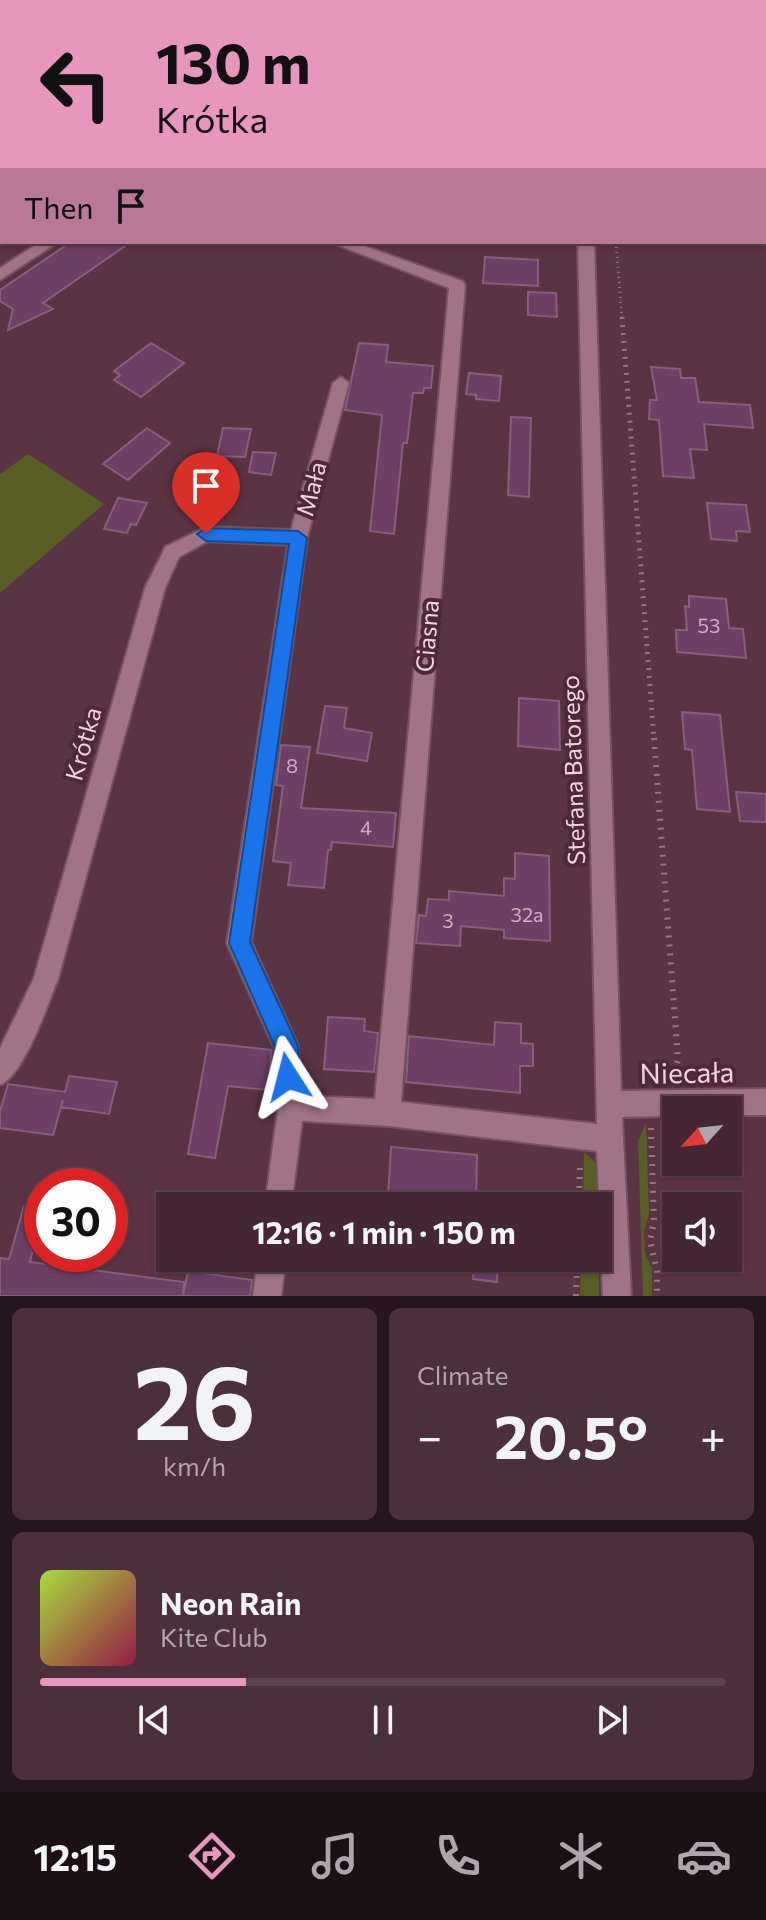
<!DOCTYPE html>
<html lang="en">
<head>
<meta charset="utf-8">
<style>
	body { margin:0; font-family:Commissioner,sans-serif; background:#4b2f3b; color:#f1f3f6; height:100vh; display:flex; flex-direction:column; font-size:30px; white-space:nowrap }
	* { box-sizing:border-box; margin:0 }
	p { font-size:26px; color:#afa5ac }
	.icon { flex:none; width:44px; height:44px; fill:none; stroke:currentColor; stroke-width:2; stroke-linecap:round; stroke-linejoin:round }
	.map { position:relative; height:1296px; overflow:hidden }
	.side { display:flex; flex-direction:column; gap:12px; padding:12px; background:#25151c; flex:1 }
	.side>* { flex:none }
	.banner { position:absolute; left:0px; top:0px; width:766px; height:244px; box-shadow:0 2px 6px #0004,0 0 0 2px #5c444e; background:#e797bd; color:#111; overflow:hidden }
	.needle { width:52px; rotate:243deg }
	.tools { position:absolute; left:662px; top:1096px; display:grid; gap:16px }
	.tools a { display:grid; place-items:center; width:80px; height:80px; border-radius:0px; background:#442733; box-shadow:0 2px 6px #0004,0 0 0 2px #5c444e; font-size:40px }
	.speed { position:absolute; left:24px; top:1168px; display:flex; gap:16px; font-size:40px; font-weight:700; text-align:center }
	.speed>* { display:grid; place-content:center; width:104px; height:104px; border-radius:50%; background:#442733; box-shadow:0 2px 6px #0004,0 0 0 2px #5c444e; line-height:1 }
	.speed .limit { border:12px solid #d22; background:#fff; color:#111 }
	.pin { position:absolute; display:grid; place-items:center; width:68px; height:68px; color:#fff; margin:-82px -34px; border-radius:50% 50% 50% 0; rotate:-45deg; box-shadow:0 0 8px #0007 }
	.pin .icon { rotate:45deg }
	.me { position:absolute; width:88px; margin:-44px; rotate:351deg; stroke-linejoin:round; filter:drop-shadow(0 0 6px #0008) }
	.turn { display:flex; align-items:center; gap:28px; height:168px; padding:0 24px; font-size:36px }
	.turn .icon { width:104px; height:104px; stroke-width:2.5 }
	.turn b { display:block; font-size:56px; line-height:68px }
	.then { display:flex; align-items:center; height:76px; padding:0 24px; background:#0003; gap:16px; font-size:30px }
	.big { font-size:60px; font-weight:700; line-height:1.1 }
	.side .card { flex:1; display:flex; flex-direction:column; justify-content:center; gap:12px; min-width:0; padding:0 28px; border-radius:12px; background:#4b2f3b }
	.side .dial { align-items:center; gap:0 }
	.dial b { font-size:104px; line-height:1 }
	.song { display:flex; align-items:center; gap:24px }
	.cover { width:96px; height:96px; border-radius:12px; background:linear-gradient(135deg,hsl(80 70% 55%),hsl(340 70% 35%)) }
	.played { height:8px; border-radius:4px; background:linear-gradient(90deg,#e797bd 30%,#5c444e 30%) }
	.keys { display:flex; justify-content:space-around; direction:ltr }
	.heat { display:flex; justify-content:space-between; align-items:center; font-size:44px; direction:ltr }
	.side .tiles { flex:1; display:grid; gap:12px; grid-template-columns:1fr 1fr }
	.card:last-child { grid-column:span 2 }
	.trip { position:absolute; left:156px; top:1192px; width:456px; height:80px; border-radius:0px; background:#442733; box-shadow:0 2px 6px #0004,0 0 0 2px #5c444e; font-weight:700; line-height:80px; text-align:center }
	.tab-bar { display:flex; height:128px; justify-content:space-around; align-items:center; background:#1b1014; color:#afa5ac }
	.tab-bar .icon { width:56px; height:56px }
	.tab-bar .selected { color:#e797bd }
	.tab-bar b { font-size:36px; color:#f1f3f6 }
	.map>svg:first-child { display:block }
	.green { fill:#585e24 }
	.building { fill:#6e3f65; stroke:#83607b; stroke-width:2 }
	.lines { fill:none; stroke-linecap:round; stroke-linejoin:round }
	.minor-casing { stroke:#745260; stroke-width:4 }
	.path-far2 { stroke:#987784; stroke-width:3; stroke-dasharray:1 4; stroke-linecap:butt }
	.path-far1 { stroke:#987784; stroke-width:5; stroke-dasharray:2 6; stroke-linecap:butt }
	.path { stroke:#987784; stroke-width:6; stroke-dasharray:2 7; stroke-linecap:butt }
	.minor { fill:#a07485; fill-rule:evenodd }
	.rail-casing { stroke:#ddc1cb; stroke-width:6 }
	.rail { stroke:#502939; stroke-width:4; stroke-dasharray:12; stroke-linecap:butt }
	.route { fill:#1a73e8; stroke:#114b97; stroke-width:2 }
	.labels { text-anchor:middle; stroke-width:8; stroke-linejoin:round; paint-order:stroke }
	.number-label { font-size:20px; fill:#ceafbf }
	.street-label { font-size:24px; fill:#eed4dd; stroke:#502939 }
	.near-street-label { font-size:28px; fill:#eed4dd; stroke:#502939 }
</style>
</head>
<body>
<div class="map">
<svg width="766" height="1296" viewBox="0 0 766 1296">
	<rect width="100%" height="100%" fill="#5b3444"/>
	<path class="green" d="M 28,454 L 104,504 L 0,593 L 0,474 Z
		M 646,1123 L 649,1215 L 644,1231 L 645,1253 L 652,1269 L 652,1296 L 643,1296 L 638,1141 Z
		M 584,1152 L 595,1162 L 598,1173 L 599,1296 L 580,1296 L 581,1258 L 598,1258 L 598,1206 L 583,1206 Z"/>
	<path class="building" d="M 71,242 L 131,242 L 43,303 L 53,309 L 8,330 L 13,309 L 0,301 L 0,290 Z
		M 485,257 L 538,260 L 538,286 L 483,283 Z
		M 528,292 L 556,293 L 557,317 L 528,315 Z
		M 151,343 L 184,363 L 141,397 L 114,380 L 120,375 L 114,371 Z
		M 359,343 L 388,345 L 386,362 L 433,366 L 431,388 L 424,388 L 423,393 L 413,393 L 407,443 L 403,443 L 394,534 L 370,531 L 382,415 L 345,410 Z
		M 651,367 L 680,369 L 681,378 L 695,378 L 699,402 L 750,405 L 753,428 L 704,424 L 707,450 L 690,449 L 694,478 L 663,476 L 659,420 L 649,419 L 650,400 L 657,400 Z
		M 469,373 L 501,376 L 499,401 L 476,399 L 476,395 L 466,394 Z
		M 511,417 L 531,418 L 529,497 L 508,495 Z
		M 147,428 L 170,443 L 128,480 L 103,464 Z
		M 223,428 L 251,429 L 245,457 L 217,456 Z
		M 253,452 L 276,453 L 271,475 L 249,472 Z
		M 118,498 L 147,503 L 136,525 L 131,524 L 127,533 L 104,529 Z
		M 707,503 L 746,505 L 750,532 L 736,531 L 737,541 L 711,539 Z
		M 689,596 L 726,599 L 729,628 L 743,629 L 746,658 L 677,652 L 676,630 L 687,630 L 685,606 L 689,607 Z
		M 519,698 L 559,701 L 560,750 L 518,746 Z
		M 325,706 L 347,708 L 344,728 L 372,733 L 367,761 L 317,753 Z
		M 682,712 L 720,715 L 730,812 L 697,809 L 692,750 L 685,749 Z
		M 281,745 L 310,747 L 301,808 L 396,813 L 393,847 L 332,842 L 331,850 L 328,850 L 324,888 L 288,885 L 291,863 L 273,861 L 283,786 L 276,785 Z
		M 736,792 L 766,794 L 766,822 L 740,821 Z
		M 515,853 L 549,856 L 550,941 L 504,938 L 504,930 L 461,926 L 460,946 L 416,943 L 419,915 L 426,916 L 428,899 L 449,900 L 449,891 L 504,896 L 504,878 L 515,879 Z
		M 328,1017 L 365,1019 L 364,1031 L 378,1033 L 374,1072 L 324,1069 Z
		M 495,1022 L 521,1024 L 521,1043 L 533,1044 L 533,1066 L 520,1066 L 520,1093 L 406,1082 L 409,1036 L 494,1045 Z
		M 208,1043 L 271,1050 L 270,1090 L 228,1086 L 215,1158 L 188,1154 Z
		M 69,1076 L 117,1082 L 109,1114 L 61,1107 L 63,1100 L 53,1135 L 0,1128 L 0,1111 L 8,1084 L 65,1092 Z
		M 391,1147 L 477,1155 L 476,1205 L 388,1196 Z
		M 24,1206 L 42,1210 L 30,1262 L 184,1282 L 183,1295 L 188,1271 L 252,1280 L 250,1296 L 0,1296 L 0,1258 L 9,1259 Z
		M 474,1258 L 498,1258 L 497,1282 L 473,1279 Z"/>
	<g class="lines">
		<defs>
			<path id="minor" d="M 346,0 L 360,0 L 345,2 Z
				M 766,70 L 766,78 L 764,79 L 764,71 Z
				M 40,242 L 58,242 L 0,280 L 0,268 Z
				M 330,242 L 353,242 L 462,281 L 465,285 L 401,1102 L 597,1124 L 578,242 L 594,242 L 621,1091 L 766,1089 L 766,1115 L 728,1115 L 728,1110 L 676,1110 L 676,1116 L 622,1117 L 631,1296 L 603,1296 L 597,1151 L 389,1126 L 302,1121 L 291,1206 L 265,1206 L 278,1108 L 274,1047 L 227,943 L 288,545 L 208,541 L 179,557 L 165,588 L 58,979 C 48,1004 24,1075 0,1085 L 0,1048 L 34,978 L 145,588 L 163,552 L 165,547 L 206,527 L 291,530 L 333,383 L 341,377 L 349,383 L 307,538 L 251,942 L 298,1046 L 303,1096 L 375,1099 L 449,288 Z
				M 258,1258 L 286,1258 L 281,1296 L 253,1296 Z"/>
		</defs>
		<use href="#minor" class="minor-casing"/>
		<path class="path-far2" d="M 616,242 L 622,319"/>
		<path class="path-far1" d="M 622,317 L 654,740"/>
		<path class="path" d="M 654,738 L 678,1060 L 673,1077
			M 651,1128 L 654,1222 L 650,1240 L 657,1271 L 657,1296
			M 579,1206 L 580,1163
			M 576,1296 L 577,1258"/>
		<use href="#minor" class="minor"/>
		<defs>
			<path id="rail" d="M 166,2 L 169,0
				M 181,2 L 185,0
				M 227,2 L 231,0"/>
		</defs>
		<use href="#rail" class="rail-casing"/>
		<use href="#rail" class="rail"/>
	</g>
	<path class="route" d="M 206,528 L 298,531 L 307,538 L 250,942 L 298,1046 L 300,1077 L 297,1085 L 288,1088 L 280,1085 L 275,1047 L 229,943 L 289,544 L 206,541 L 197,534 Z"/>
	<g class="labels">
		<g class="number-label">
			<text x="709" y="633">53</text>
			<text x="292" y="773">8</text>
			<text x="366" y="835">4</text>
			<text x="527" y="922">32a</text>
			<text x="448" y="928">3</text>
		</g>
		<g class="street-label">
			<text transform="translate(312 489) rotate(-75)" y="8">Mała</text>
			<text transform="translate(428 636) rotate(-85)" y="8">Ciasna</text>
			<text transform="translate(84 744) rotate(-74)" y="8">Krótka</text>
			<text transform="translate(574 770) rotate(-92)" y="8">Stefana Batorego</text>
		</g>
		<g class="near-street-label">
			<text transform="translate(687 1073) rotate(-1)" y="10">Niecała</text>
		</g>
	</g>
</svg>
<div class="tools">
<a><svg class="needle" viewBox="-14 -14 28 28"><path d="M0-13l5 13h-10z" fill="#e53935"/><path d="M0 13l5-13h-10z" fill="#afa5ac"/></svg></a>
<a><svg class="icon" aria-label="sound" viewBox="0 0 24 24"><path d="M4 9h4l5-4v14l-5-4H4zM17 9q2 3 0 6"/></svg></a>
</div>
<div class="speed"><div class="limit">30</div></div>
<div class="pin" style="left:206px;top:534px;background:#d93025"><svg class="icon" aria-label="arrive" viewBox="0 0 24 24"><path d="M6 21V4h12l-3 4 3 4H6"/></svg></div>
<svg class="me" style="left:288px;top:1077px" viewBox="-20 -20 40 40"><path d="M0-17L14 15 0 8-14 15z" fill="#1a73e8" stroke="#fff" stroke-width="4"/></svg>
<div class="trip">12:16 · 1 min · 150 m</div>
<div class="banner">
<div class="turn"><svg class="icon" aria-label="left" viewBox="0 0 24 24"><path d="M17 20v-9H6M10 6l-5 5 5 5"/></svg><div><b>130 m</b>Krótka</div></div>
<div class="then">Then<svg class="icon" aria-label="arrive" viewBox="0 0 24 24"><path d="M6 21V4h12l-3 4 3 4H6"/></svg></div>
</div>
</div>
<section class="side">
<div class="tiles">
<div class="card dial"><b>26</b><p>km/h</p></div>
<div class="card"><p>Climate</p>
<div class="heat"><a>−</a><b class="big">20.5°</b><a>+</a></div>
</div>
<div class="card">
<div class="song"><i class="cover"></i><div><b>Neon Rain</b><p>Kite Club</p></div></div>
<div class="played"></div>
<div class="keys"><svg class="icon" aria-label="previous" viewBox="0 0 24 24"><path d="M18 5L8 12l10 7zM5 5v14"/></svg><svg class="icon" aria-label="pause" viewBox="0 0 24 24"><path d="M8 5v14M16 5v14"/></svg><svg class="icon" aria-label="next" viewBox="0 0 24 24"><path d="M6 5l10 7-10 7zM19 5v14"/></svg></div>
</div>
</div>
</section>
<nav class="tab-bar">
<b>12:15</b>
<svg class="icon selected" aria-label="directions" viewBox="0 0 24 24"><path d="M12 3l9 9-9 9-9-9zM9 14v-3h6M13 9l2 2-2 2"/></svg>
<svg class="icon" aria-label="music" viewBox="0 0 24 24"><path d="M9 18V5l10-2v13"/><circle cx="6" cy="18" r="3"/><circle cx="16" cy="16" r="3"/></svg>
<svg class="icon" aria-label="phone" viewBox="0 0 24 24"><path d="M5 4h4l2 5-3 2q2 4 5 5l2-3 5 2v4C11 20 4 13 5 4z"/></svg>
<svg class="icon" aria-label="climate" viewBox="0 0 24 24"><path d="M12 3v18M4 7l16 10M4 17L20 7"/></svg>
<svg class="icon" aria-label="car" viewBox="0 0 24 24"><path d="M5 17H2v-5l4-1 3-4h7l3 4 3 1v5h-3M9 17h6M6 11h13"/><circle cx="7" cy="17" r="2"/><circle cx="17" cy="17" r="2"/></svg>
</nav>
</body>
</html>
